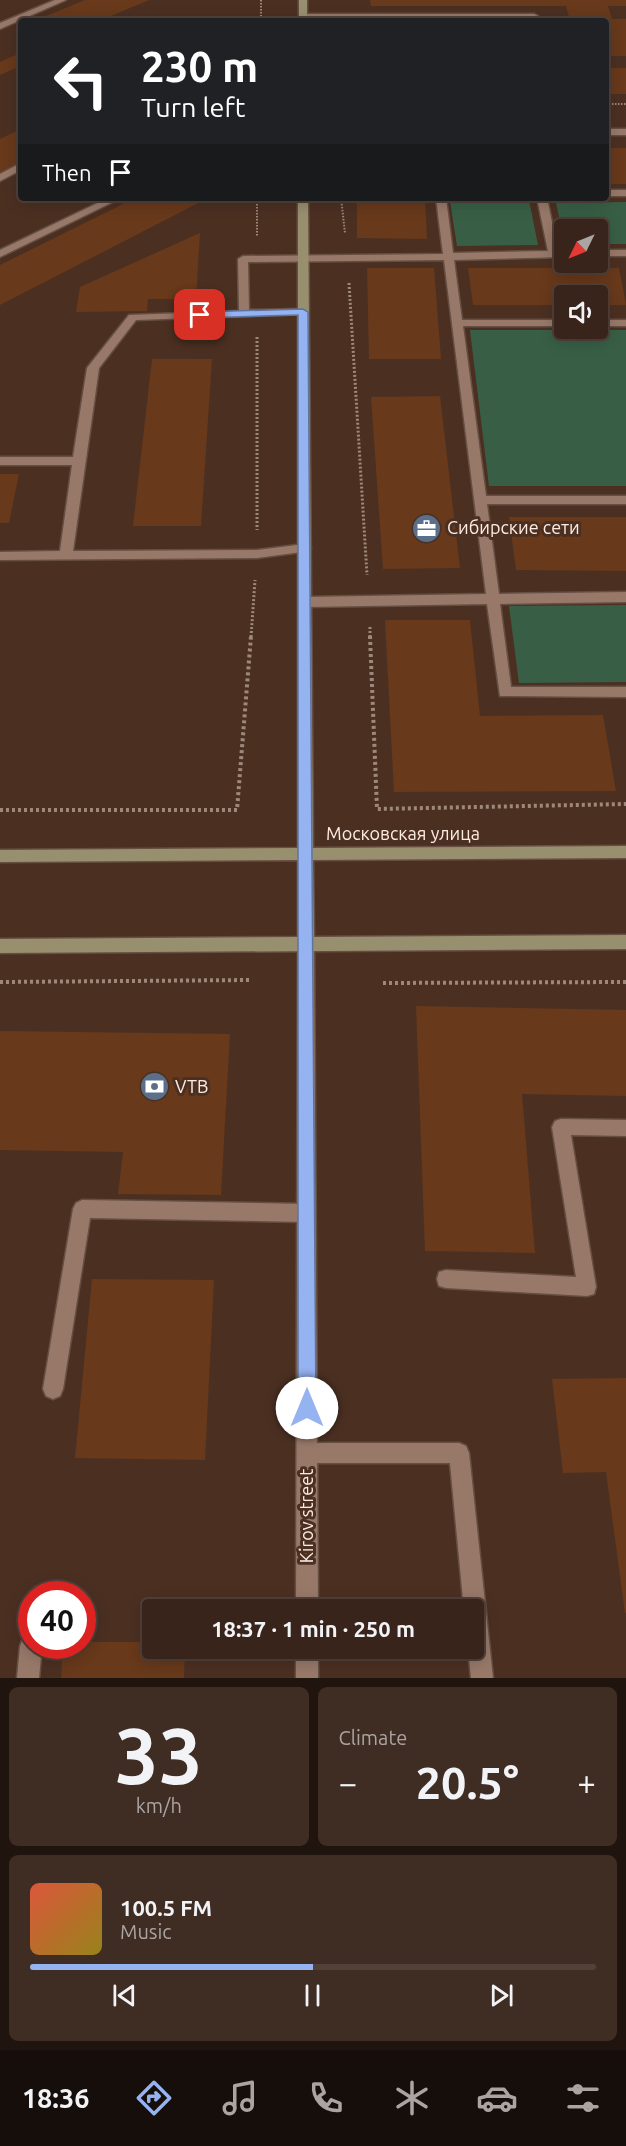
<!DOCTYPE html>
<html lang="en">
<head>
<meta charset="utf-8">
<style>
	body { margin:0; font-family:Ubuntu,sans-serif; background:#3f2c23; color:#f1f3f6; height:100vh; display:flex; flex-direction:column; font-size:22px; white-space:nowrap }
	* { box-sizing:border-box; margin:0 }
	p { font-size:20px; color:#aba4a2 }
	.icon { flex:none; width:33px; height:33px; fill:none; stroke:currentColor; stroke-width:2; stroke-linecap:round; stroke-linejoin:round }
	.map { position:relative; height:1678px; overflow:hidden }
	.side { display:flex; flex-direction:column; gap:9px; padding:9px; background:#1f140e; flex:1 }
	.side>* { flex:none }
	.hud { position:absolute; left:18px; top:18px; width:591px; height:183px; border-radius:6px; box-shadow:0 3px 15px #0003,0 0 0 2px #524139; background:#202124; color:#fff; overflow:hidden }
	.needle { width:39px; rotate:227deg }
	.fabs { position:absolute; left:554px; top:219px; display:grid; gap:12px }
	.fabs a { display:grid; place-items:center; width:54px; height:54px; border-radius:6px; background:#38241a; box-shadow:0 3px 15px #0003,0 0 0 2px #524139; font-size:30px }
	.speed { position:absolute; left:18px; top:1581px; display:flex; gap:12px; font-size:30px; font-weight:700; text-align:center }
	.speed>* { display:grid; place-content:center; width:78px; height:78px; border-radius:50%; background:#38241a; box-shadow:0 3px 15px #0003,0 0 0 2px #524139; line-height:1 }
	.speed .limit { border:9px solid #d22; background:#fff; color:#111 }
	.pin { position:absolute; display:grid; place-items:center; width:51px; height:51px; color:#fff; margin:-26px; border-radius:12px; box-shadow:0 3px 9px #0006 }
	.me { position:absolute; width:66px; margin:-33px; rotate:0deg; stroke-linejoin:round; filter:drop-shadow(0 0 4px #0008) }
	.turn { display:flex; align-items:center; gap:21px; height:126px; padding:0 24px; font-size:27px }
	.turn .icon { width:78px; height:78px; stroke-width:2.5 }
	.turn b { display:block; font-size:42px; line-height:51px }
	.then { display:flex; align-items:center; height:57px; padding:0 24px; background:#0003; gap:12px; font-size:22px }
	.big { font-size:45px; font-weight:700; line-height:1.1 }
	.side .tile { flex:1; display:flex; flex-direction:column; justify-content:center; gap:9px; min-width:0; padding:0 21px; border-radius:9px; background:#3f2c23 }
	.side .dial { align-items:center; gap:0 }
	.dial b { font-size:78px; line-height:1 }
	.song { display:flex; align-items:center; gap:18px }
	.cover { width:72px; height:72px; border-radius:9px; background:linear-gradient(135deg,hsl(10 70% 55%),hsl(50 70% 35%)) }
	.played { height:6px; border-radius:3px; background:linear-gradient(90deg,#95b2f1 50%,#524139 50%) }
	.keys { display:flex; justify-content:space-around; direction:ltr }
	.heat { display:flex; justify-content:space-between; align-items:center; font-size:33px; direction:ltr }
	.side .tiles { flex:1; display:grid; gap:9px; grid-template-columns:1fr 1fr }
	.tile:last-child { grid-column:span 2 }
	.trip { position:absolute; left:142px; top:1599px; width:342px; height:60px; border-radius:6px; background:#38241a; box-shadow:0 3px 15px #0003,0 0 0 2px #524139; font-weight:700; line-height:60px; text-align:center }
	.dock { display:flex; height:96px; justify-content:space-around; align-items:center; background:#160e0a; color:#aba4a2 }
	.dock .icon { width:42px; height:42px }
	.dock .current { color:#95b2f1 }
	.dock b { font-size:27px; color:#f1f3f6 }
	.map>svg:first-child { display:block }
	.green { fill:#385f46 }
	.building { fill:#68391b }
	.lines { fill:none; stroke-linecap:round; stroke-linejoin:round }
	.service-casing { stroke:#654e42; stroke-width:3 }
	.tertiary-casing { stroke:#654e42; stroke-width:3 }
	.secondary-casing { stroke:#654e42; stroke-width:3 }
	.path-far2 { stroke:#9e877b; stroke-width:2; stroke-dasharray:1.5 1.5; stroke-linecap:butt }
	.path-far1 { stroke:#9e877b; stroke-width:3; stroke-dasharray:2 2; stroke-linecap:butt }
	.path { stroke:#9e877b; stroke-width:4; stroke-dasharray:3 3; stroke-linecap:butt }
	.service { fill:#987969; fill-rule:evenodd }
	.tertiary { fill:#987969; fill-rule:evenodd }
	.secondary { fill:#988f6e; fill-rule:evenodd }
	.route { fill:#95b2f1; stroke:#61749d; stroke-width:1.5 }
	.labels { text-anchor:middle; stroke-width:6; stroke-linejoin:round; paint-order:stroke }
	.poi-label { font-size:18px; fill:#fdebe2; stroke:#4b3022; text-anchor:start }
	.street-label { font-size:18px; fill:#fdebe2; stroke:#4b3022 }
</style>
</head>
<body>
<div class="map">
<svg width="626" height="1678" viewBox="0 0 626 1678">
	<rect width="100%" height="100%" fill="#4b3022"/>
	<path class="green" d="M 529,200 L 538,245 L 457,246 L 450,201 Z
		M 626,202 L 626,244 L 597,244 L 597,230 L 564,230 L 564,239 L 556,203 Z
		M 470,330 L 626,330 L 626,486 L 489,486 Z
		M 626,605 L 626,682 L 519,683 L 509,606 Z"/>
	<path class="building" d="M 85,0 L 149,0 L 99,21 L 34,21 Z
		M 370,0 L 626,0 L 626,6 L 608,6 L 612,19 L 626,19 L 626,56 L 606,56 L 606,21 L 570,21 L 566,6 L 371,6 Z
		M 18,54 L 21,56 L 21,66 L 0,75 L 0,62 Z
		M 606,68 L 626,68 L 626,94 L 606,94 Z
		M 21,129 L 21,163 L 0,173 L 0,139 Z
		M 606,148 L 626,148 L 626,184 L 606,184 Z
		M 135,198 L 208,198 L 0,305 L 0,265 Z
		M 357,198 L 425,198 L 427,239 L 357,238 Z
		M 200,233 L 196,299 L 148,299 L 147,311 L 76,312 L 80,287 Z
		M 367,268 L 434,268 L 441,359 L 369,359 Z
		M 468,268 L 619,268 L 626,305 L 597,305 L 597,296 L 564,296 L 564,305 L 473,305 Z
		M 152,359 L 212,359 L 201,526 L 133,526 Z
		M 440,396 L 460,568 L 383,569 L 371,397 Z
		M 0,474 L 19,474 L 9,523 L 0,523 Z
		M 509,517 L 626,517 L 626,571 L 516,570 Z
		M 385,620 L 470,620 L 480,716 L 603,715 L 616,791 L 394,792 Z
		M 416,1006 L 626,1010 L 626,1096 L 522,1094 L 535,1253 L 425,1251 Z
		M 0,1031 L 230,1034 L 221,1195 L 118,1194 L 123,1152 L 0,1150 Z
		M 92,1279 L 214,1280 L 205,1460 L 75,1458 Z
		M 626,1378 L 626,1613 L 625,1613 L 606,1472 L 563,1473 L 552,1379 Z
		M 82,1642 L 153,1642 L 153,1648 L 185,1648 L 184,1678 L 61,1678 L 63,1646 L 82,1646 Z"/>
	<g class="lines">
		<defs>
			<path id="service" d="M 55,0 L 66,0 L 0,29 L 0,23 Z
				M 303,14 L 534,14 L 538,16 L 539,21 L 531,21 L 530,18 L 300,18 L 300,14 Z
				M 21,163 L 21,170 L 0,181 L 0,174 Z
				M 606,190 L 626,190 L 626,196 L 606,196 Z
				M 108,198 L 121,198 L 0,257 L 0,250 Z
				M 436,198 L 446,198 L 453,253 L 548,251 L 537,198 L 547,198 L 558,251 L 564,251 L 564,257 L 454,260 L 462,320 L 564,320 L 564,326 L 463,326 L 486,496 L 626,496 L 626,504 L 487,504 L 499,594 L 626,592 L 626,602 L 500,604 L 511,687 L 626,687 L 626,697 L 500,696 L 487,604 L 305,607 L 298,602 L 305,597 L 486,594 L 444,260 L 248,262 L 249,310 L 303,309 L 307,310 L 307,314 L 136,320 L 99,368 L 73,551 L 257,550 L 305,544 L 311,548 L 309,551 L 257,558 L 0,560 L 0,552 L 60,551 L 72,465 L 0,465 L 0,457 L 73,457 L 87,368 L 129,315 L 239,311 L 238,259 L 243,256 L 443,254 Z
				M 597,250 L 626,250 L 626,256 L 597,256 Z
				M 597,320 L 626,320 L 626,326 L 597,326 Z
				M 561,1119 L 626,1120 L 626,1136 L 571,1135 L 596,1287 L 594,1294 L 587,1296 L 446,1288 L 439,1286 L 437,1279 L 439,1272 L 446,1270 L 576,1277 L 552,1127 L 555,1121 Z
				M 82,1200 L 306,1204 L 312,1207 L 315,1213 L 312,1219 L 306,1222 L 90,1218 L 63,1389 L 60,1396 L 53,1399 L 46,1396 L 43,1389 L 73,1209 L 76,1203 Z
				M 307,1443 L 459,1443 L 466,1446 L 469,1453 L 493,1678 L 471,1678 L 468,1648 L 474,1648 L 474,1610 L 464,1610 L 450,1463 L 307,1463 L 300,1460 L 297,1453 L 300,1446 Z
				M 32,1635 L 32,1646 L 42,1646 L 39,1678 L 17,1678 L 20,1646 L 23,1638 Z"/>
			<path id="tertiary" d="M 606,129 L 626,129 L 626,135 L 606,135 Z
				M 306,937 L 312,939 L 314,944 L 318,1610 L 296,1610 L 298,944 L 300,939 Z
				M 296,1648 L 318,1648 L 318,1678 L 296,1678 Z"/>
			<path id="secondary" d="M 299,0 L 307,0 L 307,21 L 299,21 Z
				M 298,198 L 308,198 L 313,848 L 626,846 L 626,858 L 313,860 L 314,937 L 626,935 L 626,949 L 0,953 L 0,939 L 298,937 L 298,860 L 0,862 L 0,850 L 298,848 Z"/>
		</defs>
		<use href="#service" class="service-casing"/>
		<use href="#tertiary" class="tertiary-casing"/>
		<use href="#secondary" class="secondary-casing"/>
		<path class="path-far2" d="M 261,0 L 261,21
			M 606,104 L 626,104
			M 257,198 L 257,236
			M 341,198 L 345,233"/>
		<path class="path-far1" d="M 349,283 L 367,575
			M 257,337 L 257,530
			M 370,627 L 370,637
			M 251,637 L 255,580"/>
		<path class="path" d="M 370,636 L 377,809 L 626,804
			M 0,810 L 237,810 L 251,636
			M 0,982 L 251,980
			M 383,983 L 626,982"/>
		<use href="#service" class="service"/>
		<use href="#tertiary" class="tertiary"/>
		<use href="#secondary" class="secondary"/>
	</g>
	<path class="route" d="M 303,309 L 308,312 L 316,1408 L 313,1415 L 307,1417 L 301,1415 L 298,1408 L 298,315 L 200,318 L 195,315 L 200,312 Z"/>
	<defs>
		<symbol id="office-disc" viewBox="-11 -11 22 22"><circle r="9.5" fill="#5c6f8a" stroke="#4b3022"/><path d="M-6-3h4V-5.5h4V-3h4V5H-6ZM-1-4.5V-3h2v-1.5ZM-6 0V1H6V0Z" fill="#fff"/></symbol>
		<symbol id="bank-disc" viewBox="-11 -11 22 22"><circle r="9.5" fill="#5c6f8a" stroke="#4b3022"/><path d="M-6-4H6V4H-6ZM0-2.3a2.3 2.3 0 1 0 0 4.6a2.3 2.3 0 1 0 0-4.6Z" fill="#fff"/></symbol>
	</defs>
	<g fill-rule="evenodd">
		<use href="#office-disc" x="410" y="512" width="33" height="33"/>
		<use href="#bank-disc" x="138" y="1070" width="33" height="33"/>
	</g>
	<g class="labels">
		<g class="poi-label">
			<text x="447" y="534">Сибирские сети</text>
			<text x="175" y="1093">VTB</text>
		</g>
		<g class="street-label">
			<text x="403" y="840">Московская улица</text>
			<text transform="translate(307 1516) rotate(-90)" y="6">Kirov street</text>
		</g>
	</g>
</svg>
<div class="fabs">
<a><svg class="needle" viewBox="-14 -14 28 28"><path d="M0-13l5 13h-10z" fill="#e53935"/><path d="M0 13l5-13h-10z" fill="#aba4a2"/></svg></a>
<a><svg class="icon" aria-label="sound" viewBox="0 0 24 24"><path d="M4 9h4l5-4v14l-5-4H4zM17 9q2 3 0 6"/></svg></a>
</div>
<div class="speed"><div class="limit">40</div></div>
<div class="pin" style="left:200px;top:315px;background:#d93025"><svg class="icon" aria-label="arrive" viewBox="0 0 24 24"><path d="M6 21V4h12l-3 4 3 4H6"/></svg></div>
<svg class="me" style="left:307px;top:1408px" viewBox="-20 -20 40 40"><circle r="19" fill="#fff"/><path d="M0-13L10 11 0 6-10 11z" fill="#95b2f1"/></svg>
<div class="trip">18:37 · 1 min · 250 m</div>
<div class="hud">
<div class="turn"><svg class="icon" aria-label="left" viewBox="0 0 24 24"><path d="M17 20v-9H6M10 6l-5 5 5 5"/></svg><div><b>230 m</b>Turn left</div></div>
<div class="then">Then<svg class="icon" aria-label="arrive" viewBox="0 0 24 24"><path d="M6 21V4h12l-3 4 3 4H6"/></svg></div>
</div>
</div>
<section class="side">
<div class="tiles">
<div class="tile dial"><b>33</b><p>km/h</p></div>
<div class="tile"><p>Climate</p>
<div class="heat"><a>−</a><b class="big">20.5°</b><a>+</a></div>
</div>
<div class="tile">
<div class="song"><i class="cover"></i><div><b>100.5 FM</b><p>Music</p></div></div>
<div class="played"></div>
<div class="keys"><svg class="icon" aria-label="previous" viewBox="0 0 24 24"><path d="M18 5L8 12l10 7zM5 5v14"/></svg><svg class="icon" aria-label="pause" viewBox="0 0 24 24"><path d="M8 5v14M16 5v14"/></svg><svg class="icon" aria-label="next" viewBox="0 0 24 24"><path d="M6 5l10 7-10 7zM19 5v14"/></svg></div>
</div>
</div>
</section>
<nav class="dock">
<b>18:36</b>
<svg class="icon current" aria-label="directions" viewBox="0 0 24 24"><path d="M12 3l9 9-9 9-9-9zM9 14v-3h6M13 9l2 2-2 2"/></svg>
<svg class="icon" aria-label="music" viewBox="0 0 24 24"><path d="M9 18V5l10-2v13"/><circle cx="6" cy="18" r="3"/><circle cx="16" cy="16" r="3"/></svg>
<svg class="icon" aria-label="phone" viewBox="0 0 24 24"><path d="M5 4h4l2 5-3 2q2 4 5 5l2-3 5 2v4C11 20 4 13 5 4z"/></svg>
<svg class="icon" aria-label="climate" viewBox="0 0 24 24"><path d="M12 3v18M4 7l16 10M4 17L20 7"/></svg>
<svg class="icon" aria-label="car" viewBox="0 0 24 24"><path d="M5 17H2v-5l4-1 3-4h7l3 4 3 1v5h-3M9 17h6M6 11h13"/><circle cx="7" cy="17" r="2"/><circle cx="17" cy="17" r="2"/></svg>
<svg class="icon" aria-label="filters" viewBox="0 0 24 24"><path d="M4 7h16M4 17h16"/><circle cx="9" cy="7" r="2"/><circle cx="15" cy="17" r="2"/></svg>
</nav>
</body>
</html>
